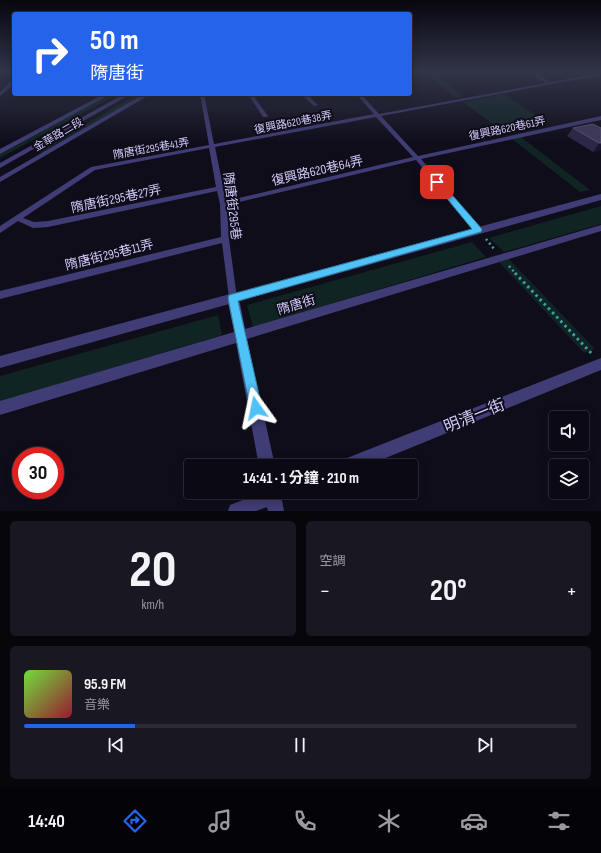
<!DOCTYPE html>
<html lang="zh-TW">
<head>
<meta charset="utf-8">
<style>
	body { margin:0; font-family:"Sofia Sans Condensed","Noto Sans TC",sans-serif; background:#191822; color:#f1f3f6; height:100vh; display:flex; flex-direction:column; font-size:15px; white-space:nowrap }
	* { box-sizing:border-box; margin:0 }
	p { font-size:13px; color:#9a9aa0 }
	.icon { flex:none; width:22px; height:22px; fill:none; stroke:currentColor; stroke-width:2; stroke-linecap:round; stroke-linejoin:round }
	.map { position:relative; height:511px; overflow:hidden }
	.panel { display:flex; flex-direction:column; gap:10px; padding:10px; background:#06060b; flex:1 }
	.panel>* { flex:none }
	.top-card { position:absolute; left:12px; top:12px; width:400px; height:84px; border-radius:4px; box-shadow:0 2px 10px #0003,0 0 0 1px #2b2b34; background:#2563eb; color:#fff; overflow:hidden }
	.fabs { position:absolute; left:549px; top:411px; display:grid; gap:8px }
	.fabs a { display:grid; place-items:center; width:40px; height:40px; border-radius:4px; background:#0b0a14; box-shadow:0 2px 10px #0003,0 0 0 1px #2b2b34; font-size:20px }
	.speed { position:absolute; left:12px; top:447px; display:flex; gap:8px; font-size:20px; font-weight:700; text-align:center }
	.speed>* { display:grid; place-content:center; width:52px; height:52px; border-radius:50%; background:#0b0a14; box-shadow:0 2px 10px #0003,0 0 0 1px #2b2b34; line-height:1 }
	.speed .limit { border:6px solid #d22; background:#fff; color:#111 }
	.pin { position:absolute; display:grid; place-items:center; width:34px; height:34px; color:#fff; margin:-17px; border-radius:8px; box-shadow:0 2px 6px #0006 }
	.me { position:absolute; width:44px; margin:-22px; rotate:348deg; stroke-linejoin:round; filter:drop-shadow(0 0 3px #0008) }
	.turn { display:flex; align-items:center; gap:14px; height:84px; padding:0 12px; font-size:18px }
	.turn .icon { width:52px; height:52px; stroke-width:2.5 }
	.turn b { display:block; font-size:28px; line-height:34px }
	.big { font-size:30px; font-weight:700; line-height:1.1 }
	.panel .widget { flex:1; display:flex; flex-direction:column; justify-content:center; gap:6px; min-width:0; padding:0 14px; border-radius:6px; background:#191822 }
	.panel .dial { align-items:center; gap:0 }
	.dial b { font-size:52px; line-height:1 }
	.song { display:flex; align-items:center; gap:12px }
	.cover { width:48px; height:48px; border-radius:6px; background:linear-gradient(135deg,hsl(100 70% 55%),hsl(350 70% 35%)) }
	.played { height:4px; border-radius:2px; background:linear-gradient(90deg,#2563eb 20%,#2b2b34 20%) }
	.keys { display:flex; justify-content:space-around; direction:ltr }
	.heat { display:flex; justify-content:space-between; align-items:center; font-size:22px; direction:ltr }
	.panel .tiles { flex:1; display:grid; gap:10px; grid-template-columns:1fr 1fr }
	.widget:last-child { grid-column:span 2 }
	.trip { position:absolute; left:184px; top:459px; width:234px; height:40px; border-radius:4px; background:#0b0a14; box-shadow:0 2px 10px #0003,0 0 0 1px #2b2b34; font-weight:700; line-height:40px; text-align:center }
	.tabs { display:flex; height:64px; justify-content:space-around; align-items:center; background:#040408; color:#9a9aa0 }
	.tabs .icon { width:28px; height:28px }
	.tabs .on { color:#2563eb }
	.tabs b { font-size:18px; color:#f1f3f6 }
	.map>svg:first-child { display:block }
	.green { fill:#102424 }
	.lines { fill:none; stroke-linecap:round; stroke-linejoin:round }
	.path-far1 { stroke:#38a19f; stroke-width:2.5; stroke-dasharray:2 3; stroke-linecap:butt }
	.path { stroke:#38a19f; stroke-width:3; stroke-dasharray:2.5 3.5; stroke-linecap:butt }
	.service { fill:#403c75; fill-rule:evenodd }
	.minor { fill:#403c75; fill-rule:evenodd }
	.tertiary { fill:#403c75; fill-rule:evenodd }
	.wall { fill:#2e2747 }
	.shaded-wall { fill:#1a152d }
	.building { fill:#40395a; stroke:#575073 }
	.route { fill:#4fc3f7; stroke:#337fa1 }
	.labels { text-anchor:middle; stroke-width:4; stroke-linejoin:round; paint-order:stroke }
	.far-street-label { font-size:11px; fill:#d2cbfa; stroke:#0f0d1a }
	.street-label { font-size:13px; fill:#d2cbfa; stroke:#0f0d1a }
	.near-street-label { font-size:16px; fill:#d2cbfa; stroke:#0f0d1a }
</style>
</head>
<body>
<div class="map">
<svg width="601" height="511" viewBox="0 0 601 511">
	<rect width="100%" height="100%" fill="#0f0d1a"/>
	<path class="green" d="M 424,71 L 432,71 L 463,96 L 456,98 Z
		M 111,94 L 118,94 L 0,158 L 0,154 Z
		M 137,94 L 145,94 L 42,153 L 39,152 L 41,150 Z
		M 504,94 L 545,121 L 501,130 L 463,102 Z
		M 521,137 L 590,190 L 580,192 L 512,139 Z
		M 601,206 L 601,224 L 504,252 L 489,238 Z
		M 472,242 L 486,257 L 253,327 L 247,305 Z
		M 509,259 L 595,349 L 584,353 L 499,262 Z
		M 218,315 L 222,335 L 0,402 L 0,376 Z"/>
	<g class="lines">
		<path class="path-far1" d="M 486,239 L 494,249
			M 509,266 L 516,274"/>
		<path class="path" d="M 515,273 L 592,354"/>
		<path class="service" d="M 527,71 L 532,71 L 550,82 L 601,73 L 601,75 L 381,116 L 418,156 L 601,116 L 601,120 L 421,159 L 481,228 L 482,230 L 481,232 L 475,232 L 416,160 L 227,205 L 229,239 L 237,298 L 236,301 L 233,302 L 230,301 L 229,298 L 222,243 L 0,299 L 0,291 L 221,237 L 220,204 L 217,191 L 48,227 L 33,228 L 18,221 L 0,233 L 0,226 L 91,167 L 209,145 L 200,94 L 204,94 L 214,144 L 374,114 L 356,94 L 361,94 L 379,114 L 546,83 ZM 376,117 L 413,157 L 226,201 L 215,147 ZM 209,148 L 216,187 L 48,221 L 34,222 L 23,218 L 95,170 Z
			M 12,80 L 14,80 L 14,84 L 0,96 L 0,92 Z
			M 248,94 L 252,94 L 268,116 L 267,117 L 263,117 Z
			M 301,94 L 306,94 L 318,105 L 314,106 Z"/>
		<path class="minor" d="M 104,94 L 111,94 L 0,154 L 0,149 Z
			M 144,94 L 151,94 L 0,182 L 0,177 Z
			M 601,225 L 601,231 L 247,339 L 275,466 L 259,466 L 236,343 L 0,415 L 0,401 L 234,332 L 227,298 L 229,295 L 233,293 L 237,295 L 239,298 L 245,329 Z
			M 601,358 L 601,370 L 366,466 L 339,466 L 342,461 L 347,458 Z
			M 263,492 L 291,492 L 289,498 L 282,500 L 284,511 L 268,511 L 267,507 L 256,511 L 228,511 L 230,505 Z"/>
		<path class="tertiary" d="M 124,94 L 131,94 L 0,168 L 0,163 Z
			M 601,194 L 601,200 L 0,368 L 0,356 Z"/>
	</g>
	<path class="wall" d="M 573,128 L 601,128 L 601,150 L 593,152 L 567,136 Z"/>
	<path class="shaded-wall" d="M 599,143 L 601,143 L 601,150 L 593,152 Z"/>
	<path class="building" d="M 593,124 L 601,128 L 601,143 L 599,143 L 573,128 Z"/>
	<linearGradient id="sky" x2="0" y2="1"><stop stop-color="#08070e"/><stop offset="0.5" stop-color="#313549"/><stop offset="1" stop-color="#313549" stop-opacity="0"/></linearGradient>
	<rect width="601" height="143" fill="url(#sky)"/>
	<path class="route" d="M 437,180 L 440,181 L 481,228 L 482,230 L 481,232 L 238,301 L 262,408 L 260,413 L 256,415 L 251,413 L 228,298 L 229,295 L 472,229 L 435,184 L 434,182 Z"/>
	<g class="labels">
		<g class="far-street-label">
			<text transform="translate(293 122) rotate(-11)" y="4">復興路620巷38弄</text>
			<text transform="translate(507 128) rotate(-12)" y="4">復興路620巷61弄</text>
			<text transform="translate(58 134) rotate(-30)" y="4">金華路二段</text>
			<text transform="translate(151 148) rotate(-10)" y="4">隋唐街295巷41弄</text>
		</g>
		<g class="street-label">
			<text transform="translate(317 170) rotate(-13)" y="5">復興路620巷64弄</text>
			<text transform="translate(116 198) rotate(-12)" y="5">隋唐街295巷27弄</text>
			<text transform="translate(233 206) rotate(83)" y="5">隋唐街295巷</text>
			<text transform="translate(109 254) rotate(-14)" y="5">隋唐街295巷11弄</text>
			<text transform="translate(296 304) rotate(-17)" y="5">隋唐街</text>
		</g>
		<g class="near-street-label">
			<text transform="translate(474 415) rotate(-22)" y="6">明清一街</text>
		</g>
	</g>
</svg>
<div class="fabs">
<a><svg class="icon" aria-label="sound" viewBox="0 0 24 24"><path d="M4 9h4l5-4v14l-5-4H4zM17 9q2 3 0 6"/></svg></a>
<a><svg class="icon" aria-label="layers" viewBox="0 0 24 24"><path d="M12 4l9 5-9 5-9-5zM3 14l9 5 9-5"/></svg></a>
</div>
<div class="speed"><div class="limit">30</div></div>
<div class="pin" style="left:437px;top:182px;background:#d93025"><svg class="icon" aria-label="arrive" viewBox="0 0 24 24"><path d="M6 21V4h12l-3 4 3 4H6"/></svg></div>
<svg class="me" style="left:256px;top:408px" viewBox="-20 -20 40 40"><path d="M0-17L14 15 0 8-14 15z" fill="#4fc3f7" stroke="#fff" stroke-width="4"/></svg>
<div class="trip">14:41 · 1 分鐘 · 210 m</div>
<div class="top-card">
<div class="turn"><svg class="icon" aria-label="right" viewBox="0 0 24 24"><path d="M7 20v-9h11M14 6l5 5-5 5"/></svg><div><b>50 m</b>隋唐街</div></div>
</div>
</div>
<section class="panel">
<div class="tiles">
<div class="widget dial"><b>20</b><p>km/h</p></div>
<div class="widget"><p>空調</p>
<div class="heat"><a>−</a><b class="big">20°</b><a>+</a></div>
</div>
<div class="widget">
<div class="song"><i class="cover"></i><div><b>95.9 FM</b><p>音樂</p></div></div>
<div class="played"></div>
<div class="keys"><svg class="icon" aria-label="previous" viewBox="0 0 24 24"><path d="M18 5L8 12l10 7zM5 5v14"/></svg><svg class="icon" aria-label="pause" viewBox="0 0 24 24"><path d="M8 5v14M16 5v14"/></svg><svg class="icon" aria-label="next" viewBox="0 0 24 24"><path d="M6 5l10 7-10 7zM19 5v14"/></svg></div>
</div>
</div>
</section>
<nav class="tabs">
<b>14:40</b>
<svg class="icon on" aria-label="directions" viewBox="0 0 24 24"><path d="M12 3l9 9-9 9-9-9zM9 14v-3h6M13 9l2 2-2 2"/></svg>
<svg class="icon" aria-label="music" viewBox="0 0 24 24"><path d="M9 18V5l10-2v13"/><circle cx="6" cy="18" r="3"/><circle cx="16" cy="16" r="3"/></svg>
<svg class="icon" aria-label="phone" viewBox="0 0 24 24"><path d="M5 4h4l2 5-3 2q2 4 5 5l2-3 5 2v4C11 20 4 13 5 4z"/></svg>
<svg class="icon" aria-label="climate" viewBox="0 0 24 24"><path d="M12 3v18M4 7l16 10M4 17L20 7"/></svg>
<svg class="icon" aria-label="car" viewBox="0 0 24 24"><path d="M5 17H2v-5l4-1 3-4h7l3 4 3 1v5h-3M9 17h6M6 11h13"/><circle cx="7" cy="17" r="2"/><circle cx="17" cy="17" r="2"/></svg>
<svg class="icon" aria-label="filters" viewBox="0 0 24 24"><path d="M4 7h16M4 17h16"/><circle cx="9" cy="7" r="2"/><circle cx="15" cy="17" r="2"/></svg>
</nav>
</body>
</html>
